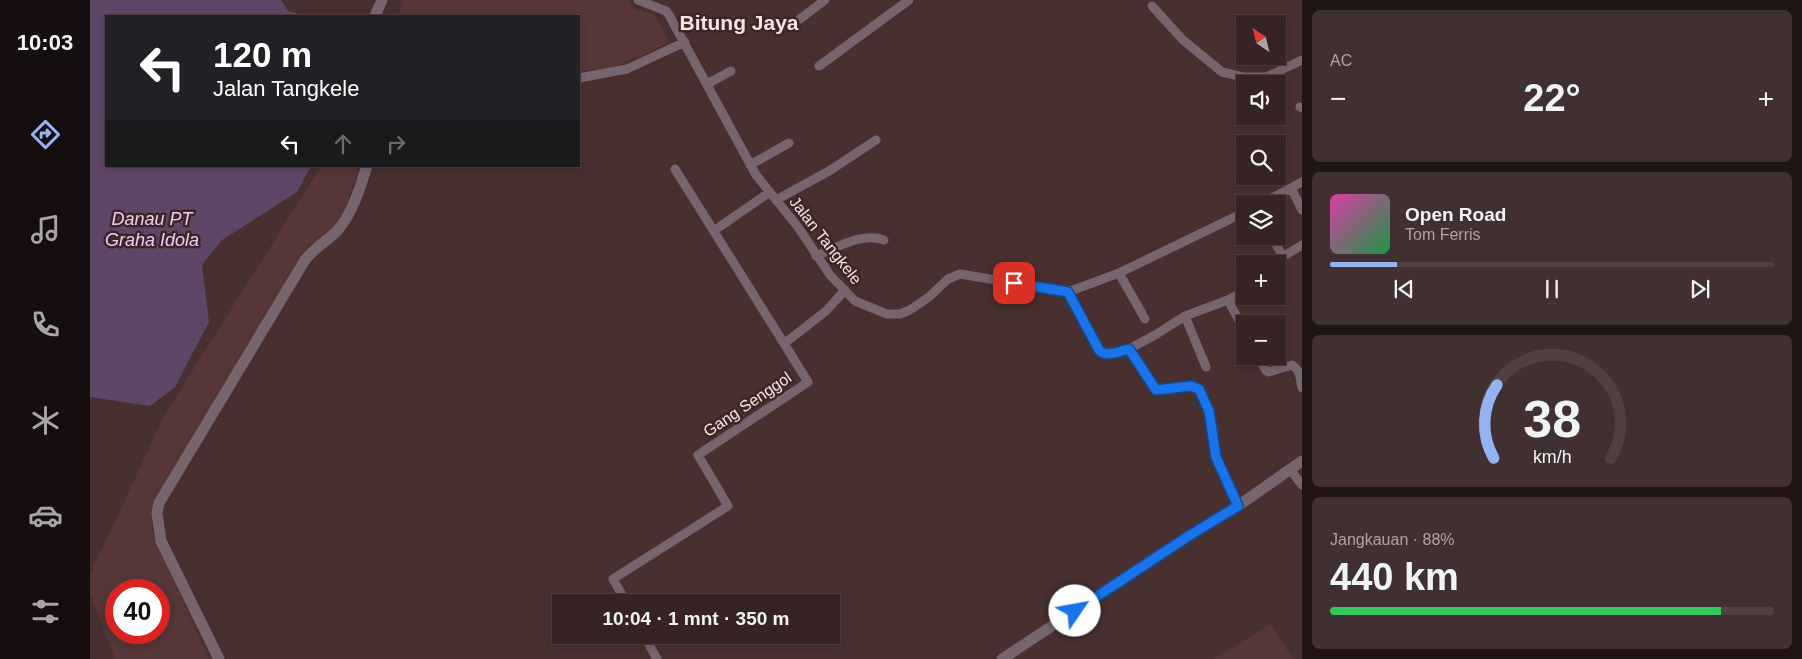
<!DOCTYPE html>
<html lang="id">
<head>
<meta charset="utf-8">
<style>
	body { margin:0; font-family:Arial,sans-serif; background:#413031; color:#f1f3f6; height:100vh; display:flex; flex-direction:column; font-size:19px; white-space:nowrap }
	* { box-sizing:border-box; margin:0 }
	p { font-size:16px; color:#aaa4a6 }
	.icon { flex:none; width:28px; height:28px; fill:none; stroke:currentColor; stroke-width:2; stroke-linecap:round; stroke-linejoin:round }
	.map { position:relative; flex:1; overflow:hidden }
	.panel { display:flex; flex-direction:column; gap:10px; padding:10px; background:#1e1414; width:500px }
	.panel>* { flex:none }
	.guide { position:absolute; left:15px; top:15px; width:475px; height:152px; border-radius:0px; box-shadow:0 2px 8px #0003,0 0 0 1px #504141; background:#202124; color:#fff; overflow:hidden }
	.needle { width:32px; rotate:325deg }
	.buttons { position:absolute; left:1146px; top:15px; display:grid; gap:10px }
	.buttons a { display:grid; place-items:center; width:50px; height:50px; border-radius:0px; background:#362424; box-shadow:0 2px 8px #0003,0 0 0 1px #504141; font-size:25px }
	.speed { position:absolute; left:15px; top:579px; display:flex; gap:10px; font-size:25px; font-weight:700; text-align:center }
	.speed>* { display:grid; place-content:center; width:65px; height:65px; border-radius:50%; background:#362424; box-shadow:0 2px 8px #0003,0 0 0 1px #504141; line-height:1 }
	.speed .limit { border:8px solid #d22; background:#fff; color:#111 }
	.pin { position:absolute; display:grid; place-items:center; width:42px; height:42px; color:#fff; margin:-21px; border-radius:10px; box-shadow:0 2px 8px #0006 }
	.me { position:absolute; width:55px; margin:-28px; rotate:57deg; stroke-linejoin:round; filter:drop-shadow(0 0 4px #0008) }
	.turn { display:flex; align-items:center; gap:18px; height:105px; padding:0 25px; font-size:22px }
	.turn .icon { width:65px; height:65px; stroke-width:2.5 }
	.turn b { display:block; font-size:35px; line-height:42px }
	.lanes { display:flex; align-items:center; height:48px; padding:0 25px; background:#0003; justify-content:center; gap:25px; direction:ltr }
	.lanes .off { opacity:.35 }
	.big { font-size:38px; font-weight:700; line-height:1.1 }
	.panel .tile { flex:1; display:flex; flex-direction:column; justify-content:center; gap:8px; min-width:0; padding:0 18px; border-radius:8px; background:#413031 }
	.panel .dial { align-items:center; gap:0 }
	.dial svg { height:130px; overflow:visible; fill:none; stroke:#504141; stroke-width:7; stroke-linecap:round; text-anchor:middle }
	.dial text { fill:#f1f3f6; stroke:none }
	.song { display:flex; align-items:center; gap:15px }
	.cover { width:60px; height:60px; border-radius:8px; background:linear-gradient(135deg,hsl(320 70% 55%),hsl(140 70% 35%)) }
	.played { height:5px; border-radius:2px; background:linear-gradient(90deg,#95b2f1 15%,#504141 15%) }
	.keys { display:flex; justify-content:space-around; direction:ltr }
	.heat { display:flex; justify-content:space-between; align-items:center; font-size:28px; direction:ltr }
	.charge { height:8px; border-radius:4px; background:linear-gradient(90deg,#34c759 88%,#504141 0) }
	.trip { position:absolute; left:462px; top:594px; width:288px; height:50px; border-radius:0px; background:#362424; box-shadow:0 2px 8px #0003,0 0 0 1px #504141; font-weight:700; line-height:50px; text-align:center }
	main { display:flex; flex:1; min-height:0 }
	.menu { display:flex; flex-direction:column; width:90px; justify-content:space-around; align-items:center; background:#160e0e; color:#aaa4a6 }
	.menu .icon { width:35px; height:35px }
	.menu .current { color:#95b2f1 }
	.menu b { font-size:22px; color:#f1f3f6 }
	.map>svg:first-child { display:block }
	.built { fill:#563636; fill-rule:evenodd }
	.water { fill:#5d4766 }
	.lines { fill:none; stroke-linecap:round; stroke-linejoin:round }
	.minor { stroke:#77656d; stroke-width:9 }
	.tertiary { stroke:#77656d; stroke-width:11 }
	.route-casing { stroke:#114b97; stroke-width:12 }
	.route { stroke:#1a73e8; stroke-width:9 }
	.labels { text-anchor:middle; stroke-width:5; stroke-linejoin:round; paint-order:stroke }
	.street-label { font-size:16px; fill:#f4e4e3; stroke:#3e2626 }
	.water-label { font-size:18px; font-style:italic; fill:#edccfa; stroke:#3e2626 }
	.district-label { font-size:21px; font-weight:bold; fill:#f4e4e3; stroke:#3e2626 }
</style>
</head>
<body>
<main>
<nav class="menu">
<b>10:03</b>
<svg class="icon current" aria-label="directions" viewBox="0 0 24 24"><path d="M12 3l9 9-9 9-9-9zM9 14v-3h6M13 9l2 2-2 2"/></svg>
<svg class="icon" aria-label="music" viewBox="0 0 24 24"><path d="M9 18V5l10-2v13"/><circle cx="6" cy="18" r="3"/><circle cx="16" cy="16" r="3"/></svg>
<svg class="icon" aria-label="phone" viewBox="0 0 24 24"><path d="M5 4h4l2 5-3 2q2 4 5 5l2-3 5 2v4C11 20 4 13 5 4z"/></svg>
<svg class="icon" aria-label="climate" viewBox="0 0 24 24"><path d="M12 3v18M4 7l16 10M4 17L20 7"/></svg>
<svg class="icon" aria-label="car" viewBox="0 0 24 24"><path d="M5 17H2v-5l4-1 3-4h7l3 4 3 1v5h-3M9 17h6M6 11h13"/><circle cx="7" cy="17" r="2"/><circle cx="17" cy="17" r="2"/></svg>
<svg class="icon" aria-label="filters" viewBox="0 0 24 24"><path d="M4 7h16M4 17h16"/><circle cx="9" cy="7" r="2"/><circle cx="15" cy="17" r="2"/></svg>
</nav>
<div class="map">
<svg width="1212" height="659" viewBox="0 0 1212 659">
	<rect width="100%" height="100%" fill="#483030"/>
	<path class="built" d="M 314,0 L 538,0 L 544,9 L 562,13 L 580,41 L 558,53 L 521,68 L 489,71 L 489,16 L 309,16 Z
		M 231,166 L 270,166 L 257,203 L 248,220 L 227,241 L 218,245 L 63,503 L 62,530 L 119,659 L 25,659 L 0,593 L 0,575 L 74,416 ZM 26,590 L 69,590 L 69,632 L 26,632 Z
		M 1180,624 L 1203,659 L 1124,659 Z"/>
	<path class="water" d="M 0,0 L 191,0 L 198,11 L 217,16 L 16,16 L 16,166 L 221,166 L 207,192 L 132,240 L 112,265 L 119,322 L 85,387 L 60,406 L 0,397 Z"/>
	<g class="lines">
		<path class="minor" d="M 548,0 L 576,11 L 579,15 L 666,175 L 708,227 L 740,275 L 765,301 L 797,314 L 810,314 L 820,310 L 839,297 L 858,279 L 870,274 L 978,292 L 1012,354 L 1039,349 L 1066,390 L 1101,386 L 1109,389 L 1119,411 L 1126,457 L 1148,506
			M 1062,6 L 1093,40 L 1132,72 L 1153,77 L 1176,77 L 1212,60
			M 710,19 L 735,0
			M 729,66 L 819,0
			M 489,78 L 537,69 L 595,42
			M 617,84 L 641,71
			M 1210,107 L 1212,108
			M 660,165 L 699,143
			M 1201,188 L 1212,210
			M 686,200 L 739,171 L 786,140
			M 1171,204 L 1212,182
			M 625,230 L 680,192
			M 1181,236 C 1187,247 1199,260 1188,270
			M 726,256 C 746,248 771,232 794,240
			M 1192,257 L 1212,245
			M 1029,273 L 1055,319
			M 978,292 L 1029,273 L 1155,212
			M 1138,300 L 1155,291
			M 1095,316 L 1116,367
			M 695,343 L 736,311 L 755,290
			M 1039,349 L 1065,335 L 1095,316 L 1138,300 L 1155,332
			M 1168,356 L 1176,371 L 1179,372 L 1202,365 C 1211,370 1210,380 1212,388
			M 1200,469 L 1212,485
			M 536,602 L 523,579 L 638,506 L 608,455 L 718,382 L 585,169
			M 554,635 L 567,659"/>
		<path class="tertiary" d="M 285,16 L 292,0
			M 129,659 L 71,541 L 67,513 L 69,503 L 215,260 C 224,248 237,241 247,231 C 262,214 270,188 277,166
			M 912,659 L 1097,537 L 1148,506 L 1212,461"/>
	</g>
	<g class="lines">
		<defs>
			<path id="route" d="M 924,283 L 978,292 L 1009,350 C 1016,358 1030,351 1039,349 L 1066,390 L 1101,386 L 1109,389 L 1119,411 L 1126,457 L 1148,506 L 1097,537 L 985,611"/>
		</defs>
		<use href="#route" class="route-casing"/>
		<use href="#route" class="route"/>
	</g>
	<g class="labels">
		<g class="street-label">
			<text transform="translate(736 240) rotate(52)" y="6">Jalan Tangkele</text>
			<text transform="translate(657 404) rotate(-34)" y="6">Gang Senggol</text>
		</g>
		<g class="water-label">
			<text x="62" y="225">Danau PT<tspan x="62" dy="21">Graha Idola</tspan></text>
		</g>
		<g class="district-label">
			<text x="649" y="30">Bitung Jaya</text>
		</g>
	</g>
</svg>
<div class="buttons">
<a><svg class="needle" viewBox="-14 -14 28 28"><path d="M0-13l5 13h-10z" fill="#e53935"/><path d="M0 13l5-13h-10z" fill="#aaa4a6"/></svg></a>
<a><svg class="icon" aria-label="sound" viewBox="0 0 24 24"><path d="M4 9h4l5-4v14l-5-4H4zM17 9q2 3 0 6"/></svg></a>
<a><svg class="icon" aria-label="search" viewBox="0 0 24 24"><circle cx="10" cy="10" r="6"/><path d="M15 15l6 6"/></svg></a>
<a><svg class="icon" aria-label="layers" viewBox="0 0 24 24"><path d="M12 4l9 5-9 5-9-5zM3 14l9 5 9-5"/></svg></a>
<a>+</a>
<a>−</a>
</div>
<div class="speed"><div class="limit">40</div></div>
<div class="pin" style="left:924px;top:283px;background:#d93025"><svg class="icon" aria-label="arrive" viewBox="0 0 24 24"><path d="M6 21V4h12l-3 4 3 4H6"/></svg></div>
<svg class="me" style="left:985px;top:611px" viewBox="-20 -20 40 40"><circle r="19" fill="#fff"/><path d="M0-13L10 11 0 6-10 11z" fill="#1a73e8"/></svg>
<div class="trip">10:04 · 1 mnt · 350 m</div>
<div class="guide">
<div class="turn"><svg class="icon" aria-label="left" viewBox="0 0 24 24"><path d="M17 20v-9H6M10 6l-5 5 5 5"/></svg><div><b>120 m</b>Jalan Tangkele</div></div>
<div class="lanes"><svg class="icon" aria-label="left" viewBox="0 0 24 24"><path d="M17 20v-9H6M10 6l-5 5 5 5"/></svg><svg class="icon off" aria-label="ahead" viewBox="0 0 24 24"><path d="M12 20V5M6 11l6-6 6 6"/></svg><svg class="icon off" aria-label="right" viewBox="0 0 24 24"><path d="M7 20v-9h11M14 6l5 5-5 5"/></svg></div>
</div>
</div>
<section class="panel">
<div class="tile"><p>AC</p>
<div class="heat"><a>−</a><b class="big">22°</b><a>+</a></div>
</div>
<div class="tile">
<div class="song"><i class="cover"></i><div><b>Open Road</b><p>Tom Ferris</p></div></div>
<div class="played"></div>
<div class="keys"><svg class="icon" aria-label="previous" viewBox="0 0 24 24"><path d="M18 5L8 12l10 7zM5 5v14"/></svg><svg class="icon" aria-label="pause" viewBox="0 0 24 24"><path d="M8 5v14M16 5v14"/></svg><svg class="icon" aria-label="next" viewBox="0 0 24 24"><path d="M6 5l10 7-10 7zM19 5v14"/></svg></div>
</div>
<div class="tile dial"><svg viewBox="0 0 100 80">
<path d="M14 69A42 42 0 1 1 86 69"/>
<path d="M14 69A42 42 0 0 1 16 24" stroke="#95b2f1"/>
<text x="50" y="56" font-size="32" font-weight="700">38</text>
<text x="50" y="72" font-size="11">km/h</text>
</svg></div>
<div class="tile"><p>Jangkauan · 88%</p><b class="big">440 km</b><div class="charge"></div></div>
</section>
</main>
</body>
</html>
